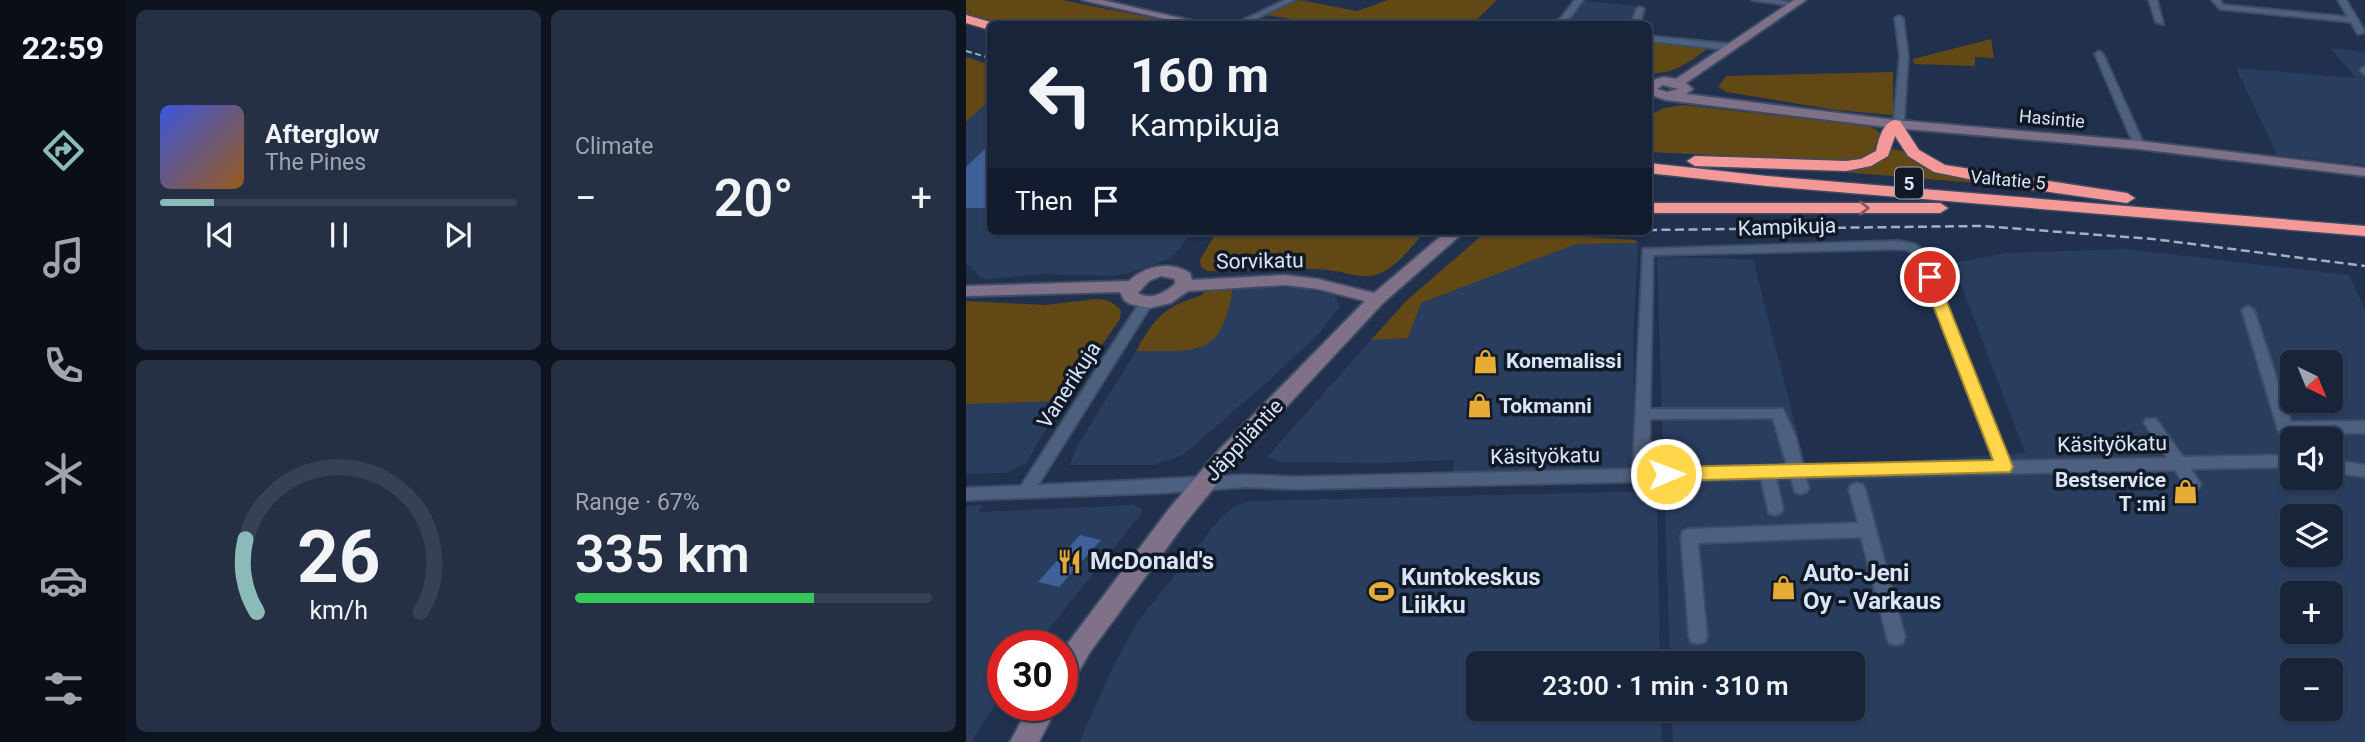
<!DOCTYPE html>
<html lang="en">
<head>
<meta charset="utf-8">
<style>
	body { margin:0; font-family:Roboto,sans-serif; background:#253045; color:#f1f3f6; height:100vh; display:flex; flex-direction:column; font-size:26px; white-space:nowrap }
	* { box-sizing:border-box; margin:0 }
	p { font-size:23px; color:#9fa4af }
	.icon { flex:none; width:38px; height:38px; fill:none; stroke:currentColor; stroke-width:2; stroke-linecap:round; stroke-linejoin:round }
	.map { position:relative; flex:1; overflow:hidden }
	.panel { display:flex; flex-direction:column; gap:10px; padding:10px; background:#0d1420; width:840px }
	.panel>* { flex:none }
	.top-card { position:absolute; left:21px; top:21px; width:665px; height:214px; border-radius:10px; box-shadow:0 2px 5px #0004,0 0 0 2px #364154; background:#18243a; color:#f1f3f6; overflow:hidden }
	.needle { width:46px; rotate:137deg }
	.fabs { position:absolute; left:1314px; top:350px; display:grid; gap:14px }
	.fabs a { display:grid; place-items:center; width:63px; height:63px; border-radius:10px; background:#18243a; box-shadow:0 2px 5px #0004,0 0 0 2px #364154; font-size:35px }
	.speed { position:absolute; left:21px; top:630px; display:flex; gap:14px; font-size:35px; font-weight:700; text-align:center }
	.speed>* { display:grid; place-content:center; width:91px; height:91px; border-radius:50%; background:#18243a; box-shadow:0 2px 5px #0004,0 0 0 2px #364154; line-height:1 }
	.speed .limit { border:10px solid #d22; background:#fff; color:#111 }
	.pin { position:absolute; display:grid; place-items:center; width:60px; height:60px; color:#fff; margin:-30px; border:4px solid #fff; border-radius:50%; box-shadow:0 2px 7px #0007 }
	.me { position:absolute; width:77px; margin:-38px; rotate:89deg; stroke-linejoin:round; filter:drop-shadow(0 0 5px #0008) }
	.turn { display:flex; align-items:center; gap:24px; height:147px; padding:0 28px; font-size:32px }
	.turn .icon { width:91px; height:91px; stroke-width:2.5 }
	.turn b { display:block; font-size:49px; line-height:60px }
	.then { display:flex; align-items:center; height:66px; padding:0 28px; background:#0003; gap:14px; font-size:26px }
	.big { font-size:52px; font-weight:600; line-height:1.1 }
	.panel .card { flex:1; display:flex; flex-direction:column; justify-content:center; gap:10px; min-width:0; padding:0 24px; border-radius:10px; background:#253045 }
	.panel .dial { align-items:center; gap:0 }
	.dial svg { height:182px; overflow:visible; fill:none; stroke:#364154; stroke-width:7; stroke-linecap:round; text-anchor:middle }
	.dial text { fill:#f1f3f6; stroke:none }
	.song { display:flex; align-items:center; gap:21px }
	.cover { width:84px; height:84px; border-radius:10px; background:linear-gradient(135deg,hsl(230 70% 55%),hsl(30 70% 35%)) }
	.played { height:7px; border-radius:4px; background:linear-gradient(90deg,#8bbbb9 15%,#364154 15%) }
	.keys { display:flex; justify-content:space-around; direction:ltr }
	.heat { display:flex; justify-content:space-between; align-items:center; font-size:38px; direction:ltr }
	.charge { height:10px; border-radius:5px; background:linear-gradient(90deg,#34c759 67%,#364154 0) }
	.panel .tiles { flex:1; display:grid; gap:10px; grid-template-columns:repeat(2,1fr) }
	.trip { position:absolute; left:500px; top:651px; width:399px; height:70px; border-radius:10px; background:#18243a; box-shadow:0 2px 5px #0004,0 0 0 2px #364154; font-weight:600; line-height:70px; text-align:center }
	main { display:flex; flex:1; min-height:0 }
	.dock { display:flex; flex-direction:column; width:126px; justify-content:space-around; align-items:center; background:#0a0e17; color:#9fa4af }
	.dock .icon { width:49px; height:49px }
	.dock .current { color:#8bbbb9 }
	.dock b { font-size:32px; color:#f1f3f6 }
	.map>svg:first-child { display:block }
	.built { fill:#293d5e; fill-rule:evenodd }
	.green { fill:#624815 }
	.building { fill:#3f6099 }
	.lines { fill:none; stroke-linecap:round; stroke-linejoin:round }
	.street-casing { stroke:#3f4c65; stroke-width:4 }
	.secondary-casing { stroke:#3f4c65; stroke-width:4 }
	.highway-casing { stroke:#3f4c65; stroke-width:3 }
	.street { fill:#4d6080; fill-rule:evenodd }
	.secondary { fill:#7f7187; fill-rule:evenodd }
	.highway { fill:#f49998; fill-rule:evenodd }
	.rail-far1 { stroke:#a3afc5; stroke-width:2; stroke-dasharray:6 3.5; stroke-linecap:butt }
	.rail { stroke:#a3afc5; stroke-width:2.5; stroke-dasharray:9 4.5; stroke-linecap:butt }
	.oneway { stroke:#82595f }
	.route { fill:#ffd54a; stroke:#a68a30; stroke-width:2 }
	.labels { text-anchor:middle; stroke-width:7; stroke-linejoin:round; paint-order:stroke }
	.far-street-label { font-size:18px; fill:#d9e4f7; stroke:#111926 }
	.shield { fill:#111926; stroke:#9da7b8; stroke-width:2 }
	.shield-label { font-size:19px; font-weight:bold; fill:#d9e4f7 }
	.street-label { font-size:21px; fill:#d9e4f7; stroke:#111926 }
	.poi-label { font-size:21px; font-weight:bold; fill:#d9e4f7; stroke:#111926; text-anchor:start }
	.near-poi-label { font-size:24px; font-weight:bold; fill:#d9e4f7; stroke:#111926; text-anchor:start }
</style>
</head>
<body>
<main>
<nav class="dock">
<b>22:59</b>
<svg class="icon current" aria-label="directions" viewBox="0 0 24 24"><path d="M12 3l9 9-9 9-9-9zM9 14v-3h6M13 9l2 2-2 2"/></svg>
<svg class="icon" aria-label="music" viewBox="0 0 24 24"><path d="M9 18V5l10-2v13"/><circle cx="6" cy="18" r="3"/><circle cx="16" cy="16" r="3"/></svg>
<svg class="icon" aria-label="phone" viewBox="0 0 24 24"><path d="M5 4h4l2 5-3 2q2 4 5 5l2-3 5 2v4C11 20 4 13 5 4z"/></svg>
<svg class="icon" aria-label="climate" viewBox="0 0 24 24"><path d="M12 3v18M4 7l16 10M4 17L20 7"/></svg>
<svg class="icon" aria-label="car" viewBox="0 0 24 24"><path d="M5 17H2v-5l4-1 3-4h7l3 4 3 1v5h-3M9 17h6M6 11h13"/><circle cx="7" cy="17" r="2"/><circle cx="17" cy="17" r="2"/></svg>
<svg class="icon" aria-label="filters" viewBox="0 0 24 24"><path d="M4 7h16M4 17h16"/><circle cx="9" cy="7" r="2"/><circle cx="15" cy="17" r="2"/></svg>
</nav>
<section class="panel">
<div class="tiles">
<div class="card">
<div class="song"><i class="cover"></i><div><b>Afterglow</b><p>The Pines</p></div></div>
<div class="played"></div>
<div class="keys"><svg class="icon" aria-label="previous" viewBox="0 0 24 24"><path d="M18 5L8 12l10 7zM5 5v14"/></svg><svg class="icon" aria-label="pause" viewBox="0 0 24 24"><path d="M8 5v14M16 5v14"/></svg><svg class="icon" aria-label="next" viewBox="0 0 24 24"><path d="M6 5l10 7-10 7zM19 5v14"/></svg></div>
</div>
<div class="card"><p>Climate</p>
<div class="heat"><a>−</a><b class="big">20°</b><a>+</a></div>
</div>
<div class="card dial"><svg viewBox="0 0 100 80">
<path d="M14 69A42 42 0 1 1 86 69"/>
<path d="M14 69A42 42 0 0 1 9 37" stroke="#8bbbb9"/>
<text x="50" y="56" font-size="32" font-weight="700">26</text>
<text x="50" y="72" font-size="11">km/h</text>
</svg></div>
<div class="card"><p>Range · 67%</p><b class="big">335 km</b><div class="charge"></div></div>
</div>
</section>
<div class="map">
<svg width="1399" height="742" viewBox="0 0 1399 742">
	<rect width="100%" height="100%" fill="#20304d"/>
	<path class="built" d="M 616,1 L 671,6 L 669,21 L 667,24 L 596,24 L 604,18 Z
		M 1364,48 L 1399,52 L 1399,165 L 1311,155 L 1270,68 L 1390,78 Z
		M 24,100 L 24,231 L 227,231 L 211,252 L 201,260 L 162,273 L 148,276 L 78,274 L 21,279 L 14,277 L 6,267 L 0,264 L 0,122 Z
		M 672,243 L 667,337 L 668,469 L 487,473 L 488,460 L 414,463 L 315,462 L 301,457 L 405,340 L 442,338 L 455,303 L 610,244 Z
		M 1159,249 L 1383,275 L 1399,309 L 1399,742 L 707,742 L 705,709 L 887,709 L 887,663 L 704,663 L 691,257 L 787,259 L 840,467 L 1059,453 L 987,263 L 1040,253 ZM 1326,362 L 1365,362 L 1365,401 L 1326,401 ZM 1326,439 L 1365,439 L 1365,478 L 1326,478 ZM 1326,516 L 1365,516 L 1365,555 L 1326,555 ZM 1326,593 L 1365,593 L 1365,632 L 1326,632 ZM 1326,670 L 1365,670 L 1365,709 L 1326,709 Z
		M 267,287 L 342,288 L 348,292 L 368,295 L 374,307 L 352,334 L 306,378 L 217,455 L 187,465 L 104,465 L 110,448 L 170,351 L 232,349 Z
		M 97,401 L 60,463 L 41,473 L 0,474 L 0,404 Z
		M 691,491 L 694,663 L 513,663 L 513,709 L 695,709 L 696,742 L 113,742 L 148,665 L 172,621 L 255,517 L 269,506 L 285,501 Z
		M 16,505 L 13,512 L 167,505 L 175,508 L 176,513 L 69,646 L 37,646 L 37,692 L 5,742 L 0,742 L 0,506 Z"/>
	<path class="green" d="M 0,0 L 96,0 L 216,24 L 37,24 L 0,14 Z
		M 333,0 L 391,11 L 422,0 L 531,0 L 506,24 L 361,24 L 299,15 Z
		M 1025,39 L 1028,58 L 1009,57 L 1009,66 L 948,64 L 947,59 Z
		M 683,41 L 744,47 C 724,61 709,75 683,73 Z
		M 0,57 L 24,65 L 24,100 L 0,122 Z
		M 927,72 L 927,115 L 870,110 L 761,92 L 752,87 L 760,76 Z
		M 717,105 L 902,126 L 911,130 L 915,135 L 913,150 L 892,162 L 683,152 L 682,116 L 698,108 Z
		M 926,149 C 940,149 953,164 966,170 L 1094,190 L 816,167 L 905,165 L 919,159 Z
		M 251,231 L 460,231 C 446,245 432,267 412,274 C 400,279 388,275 375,272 C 330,264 286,273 241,271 L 235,267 L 234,260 Z
		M 521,231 L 669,240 L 672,243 L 610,244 L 455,303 L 442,338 L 405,340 L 441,300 Z
		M 267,287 C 255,360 232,350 170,351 C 190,316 198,307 236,295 L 239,291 Z
		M 130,299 C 141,299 147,302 155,310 L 154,319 L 97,401 L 0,404 L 0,301 L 79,305 Z"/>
	<path class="building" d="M 24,144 L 24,208 L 0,208 L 0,167 Z
		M 114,535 L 135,540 L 93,587 L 72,582 Z"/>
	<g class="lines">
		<defs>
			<path id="street" d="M 319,0 L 329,0 L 279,24 L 269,24 Z
				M 609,0 L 617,0 C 608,12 603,24 587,24 L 596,17 Z
				M 786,0 L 812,0 L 832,4 L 828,6 Z
				M 1183,0 L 1191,0 L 1197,24 L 1190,22 Z
				M 1246,0 L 1254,0 L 1257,5 L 1382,17 L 1372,0 L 1380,0 L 1399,32 L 1392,34 L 1385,22 L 1254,9 Z
				M 674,7 L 678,9 L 674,24 L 666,24 L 670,9 Z
				M 933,16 L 937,18 L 942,56 L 938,118 L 932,126 L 929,127 L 924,124 L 928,118 L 934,56 L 929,18 Z
				M 682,36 L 764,44 L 768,47 L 764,50 L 682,41 Z
				M 1133,51 L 1137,54 L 1178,145 L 1177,147 L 1168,145 L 1129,54 Z
				M 1398,67 L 1399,68 L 1399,75 L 1394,70 Z
				M 932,241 L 949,244 L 960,253 L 1043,461 L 1201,458 L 1178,423 L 1180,419 L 1190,419 L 1217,457 L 1324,455 L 1318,450 L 1276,310 L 1282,306 L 1288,310 L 1325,422 L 1399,421 L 1399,433 L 1328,433 L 1330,439 L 1326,439 L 1326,467 L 1225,469 L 1235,484 L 1233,488 C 1220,493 1215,479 1209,470 L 840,478 L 843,488 L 841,492 L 835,494 L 829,492 L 825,478 L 810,479 L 817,508 L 815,513 L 809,515 L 803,513 L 795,479 L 332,489 L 280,487 L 193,493 L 0,500 L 0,488 L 55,486 L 176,299 L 181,298 L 187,302 L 72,485 L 280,475 L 332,477 L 667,469 L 677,249 ZM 932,249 L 942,250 L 949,255 L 1028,462 L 837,466 L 829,435 L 817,409 L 684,409 L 687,255 ZM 807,418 L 821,466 L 683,469 L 684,419 Z
				M 1365,460 L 1399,465 L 1399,477 L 1365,472 Z
				M 891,483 L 897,485 L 899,489 L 939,637 L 937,643 L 930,645 L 923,643 L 921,637 L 895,537 L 732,543 L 741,636 L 739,642 L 732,644 L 725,642 L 723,636 L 715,536 L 717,531 L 723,529 L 892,523 L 883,489 L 885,485 Z"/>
			<path id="secondary" d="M 116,0 L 136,0 L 240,24 L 221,24 Z
				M 828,0 L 840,0 L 720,83 L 727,89 L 720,94 L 929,120 L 1173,141 L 1399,168 L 1399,176 L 1173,149 L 929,128 L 700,100 L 682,94 L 684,81 L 698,77 L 710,79 ZM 697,85 L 712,89 L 701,92 L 691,89 Z
				M 481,231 L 499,231 L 417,303 L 269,462 L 219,523 L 124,652 L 105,685 L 96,688 L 96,651 L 203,509 L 253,450 L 399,301 L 352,289 L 319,285 L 222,291 L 205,303 L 184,308 L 164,304 L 158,300 L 154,292 L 0,296 L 0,286 L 163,281 C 180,265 205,261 224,273 L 226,280 L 319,275 L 352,279 L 408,293 ZM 195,276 L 209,279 L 209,284 C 198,293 185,301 172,293 L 183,281 Z
				M 64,705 L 92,705 L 73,742 L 44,742 Z"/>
			<path id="highway" d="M 0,15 L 28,23 L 29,24 L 24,24 L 24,30 L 0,23 Z
				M 929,120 L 934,121 L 953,150 L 979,165 L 1161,193 L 1169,198 L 1161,203 L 1027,184 L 968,172 L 942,156 L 929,136 L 922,156 L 905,166 L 880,171 L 729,166 L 721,161 L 729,156 L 880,161 L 895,159 L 910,151 C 913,139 916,123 929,120 Z
				M 682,163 L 801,176 L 1399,226 L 1399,236 L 801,186 L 682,173 Z
				M 682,203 L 974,203 L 982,208 L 974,213 L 682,213 Z"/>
		</defs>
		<use href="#street" class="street-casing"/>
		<use href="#secondary" class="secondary-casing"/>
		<use href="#highway" class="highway-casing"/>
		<use href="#street" class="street"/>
		<use href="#secondary" class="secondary"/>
		<use href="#highway" class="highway"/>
		<path class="rail-far1" d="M 0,51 L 24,58"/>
		<path class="rail" d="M 682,230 L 1016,226 L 1187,239 L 1399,266"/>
	</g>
	<defs><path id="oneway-chevron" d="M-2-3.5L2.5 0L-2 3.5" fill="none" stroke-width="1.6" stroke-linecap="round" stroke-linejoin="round" transform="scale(1.75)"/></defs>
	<use class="oneway" href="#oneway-chevron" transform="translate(898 208)"/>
	<path class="route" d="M 964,273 L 971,277 L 1047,467 L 1044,472 L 700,481 L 693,479 L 691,474 L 693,469 L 700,467 L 1027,460 L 956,277 Z"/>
	<defs>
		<symbol id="shop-bare" viewBox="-9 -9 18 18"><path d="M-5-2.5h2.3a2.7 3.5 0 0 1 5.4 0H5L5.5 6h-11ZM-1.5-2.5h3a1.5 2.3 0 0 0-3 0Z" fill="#e6ac36" stroke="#111926" stroke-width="2.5" paint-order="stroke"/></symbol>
		<symbol id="restaurant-bare" viewBox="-9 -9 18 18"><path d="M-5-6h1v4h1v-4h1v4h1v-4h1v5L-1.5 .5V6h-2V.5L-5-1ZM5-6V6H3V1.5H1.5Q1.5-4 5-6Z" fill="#e6ac36" stroke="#111926" stroke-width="2.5" paint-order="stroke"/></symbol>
		<symbol id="stadium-bare" viewBox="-9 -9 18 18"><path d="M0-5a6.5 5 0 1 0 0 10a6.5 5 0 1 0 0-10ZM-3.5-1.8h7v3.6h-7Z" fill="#e6ac36" stroke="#111926" stroke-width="2.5" paint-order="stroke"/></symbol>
	</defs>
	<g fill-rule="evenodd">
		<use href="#shop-bare" x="502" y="344" width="35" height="35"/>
		<use href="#shop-bare" x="496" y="388" width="35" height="35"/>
		<use href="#shop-bare" x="1202" y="474" width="35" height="35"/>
		<use href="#restaurant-bare" x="86" y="544" width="35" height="35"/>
		<use href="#shop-bare" x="800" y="570" width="35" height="35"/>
		<use href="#stadium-bare" x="398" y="574" width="35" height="35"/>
	</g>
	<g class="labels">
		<g class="far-street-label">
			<text transform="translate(1086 119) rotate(5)" y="6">Hasintie</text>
			<text transform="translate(1042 180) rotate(5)" y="6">Valtatie 5</text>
		</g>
		<rect class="shield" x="929" y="167.5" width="28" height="31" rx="5"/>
		<g class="shield-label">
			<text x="943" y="190">5</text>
		</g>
		<g class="street-label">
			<text transform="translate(821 227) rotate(-2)" y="7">Kampikuja</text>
			<text transform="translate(294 261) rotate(-1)" y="7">Sorvikatu</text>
			<text transform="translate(103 385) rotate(-57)" y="7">Vanerikuja</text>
			<text transform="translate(278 440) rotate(-47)" y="7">Jäppiläntie</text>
			<text transform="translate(1146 444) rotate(-1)" y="7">Käsityökatu</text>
			<text transform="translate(579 456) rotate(-1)" y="7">Käsityökatu</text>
		</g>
		<g class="poi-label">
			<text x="540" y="368">Konemalissi</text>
			<text x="533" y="413">Tokmanni</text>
			<text x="1200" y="487" text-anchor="end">Bestservice<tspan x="1200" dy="24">T :mi</tspan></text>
		</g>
		<g class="near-poi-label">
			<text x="124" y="569">McDonald's</text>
			<text x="837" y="581">Auto-Jeni<tspan x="837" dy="28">Oy - Varkaus</tspan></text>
			<text x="435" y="585">Kuntokeskus<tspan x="435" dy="28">Liikku</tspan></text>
		</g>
	</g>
</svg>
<div class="fabs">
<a><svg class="needle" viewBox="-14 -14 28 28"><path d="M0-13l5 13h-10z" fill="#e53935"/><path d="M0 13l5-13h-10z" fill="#9fa4af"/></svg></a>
<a><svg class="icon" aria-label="sound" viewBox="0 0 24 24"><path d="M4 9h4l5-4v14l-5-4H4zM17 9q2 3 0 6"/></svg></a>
<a><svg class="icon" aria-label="layers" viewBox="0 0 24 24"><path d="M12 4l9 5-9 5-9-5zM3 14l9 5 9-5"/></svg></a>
<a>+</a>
<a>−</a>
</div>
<div class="speed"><div class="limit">30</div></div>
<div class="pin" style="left:964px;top:277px;background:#d93025"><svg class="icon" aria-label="arrive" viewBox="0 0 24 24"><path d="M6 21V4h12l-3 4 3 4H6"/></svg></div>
<svg class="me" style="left:700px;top:474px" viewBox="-20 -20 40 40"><circle r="17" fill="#ffd54a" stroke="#fff" stroke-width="3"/><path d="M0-11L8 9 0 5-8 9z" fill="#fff"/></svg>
<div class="trip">23:00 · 1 min · 310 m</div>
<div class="top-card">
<div class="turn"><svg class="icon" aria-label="left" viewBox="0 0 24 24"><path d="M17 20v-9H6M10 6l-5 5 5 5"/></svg><div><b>160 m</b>Kampikuja</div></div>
<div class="then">Then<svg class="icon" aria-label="arrive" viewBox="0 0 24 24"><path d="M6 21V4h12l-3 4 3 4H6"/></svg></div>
</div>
</div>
</main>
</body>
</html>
